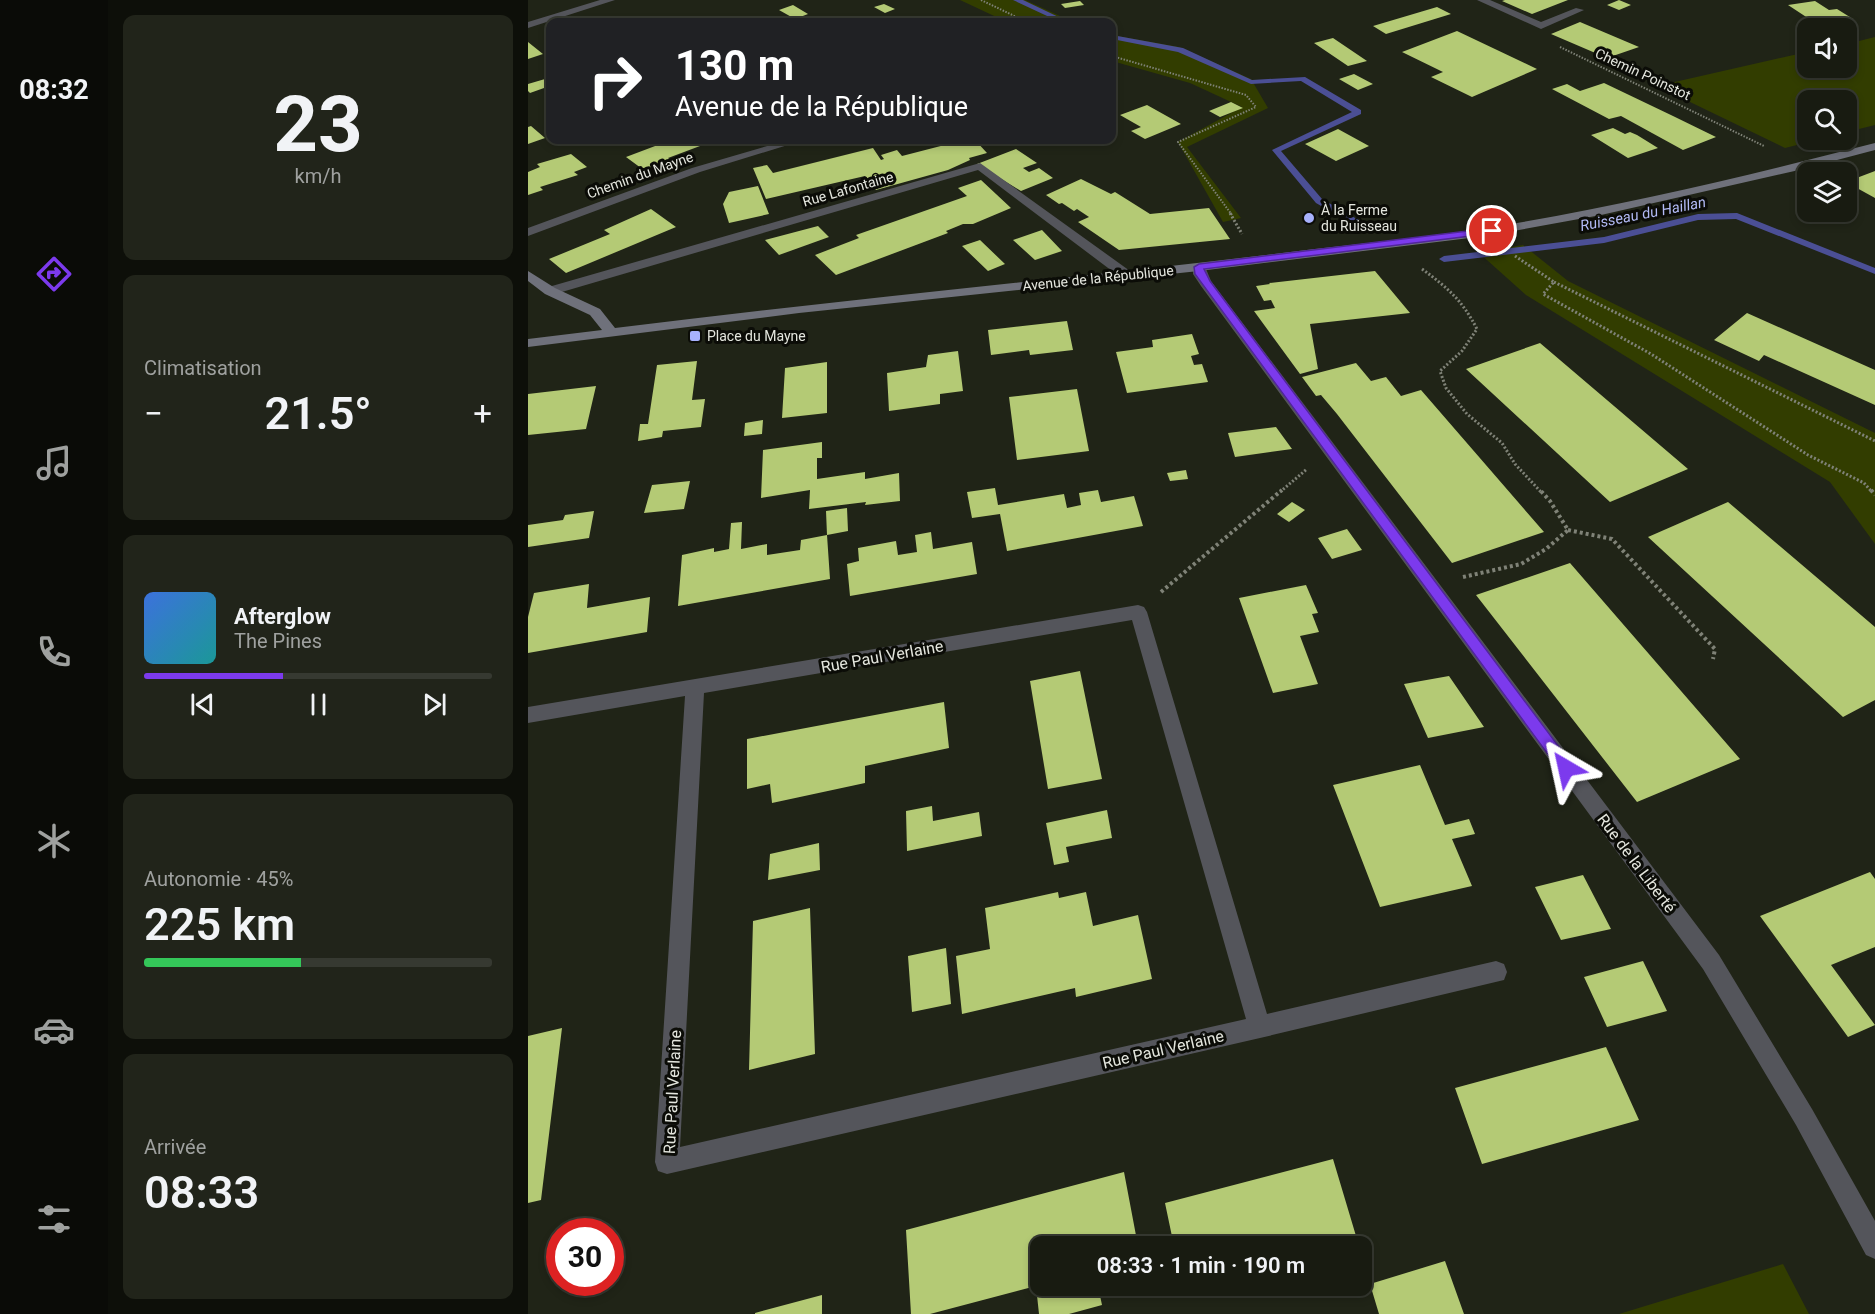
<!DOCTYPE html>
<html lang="fr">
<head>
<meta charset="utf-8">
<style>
	body { margin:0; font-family:Roboto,sans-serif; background:#21241a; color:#f1f3f6; height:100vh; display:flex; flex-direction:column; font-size:22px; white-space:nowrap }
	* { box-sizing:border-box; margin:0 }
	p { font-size:20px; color:#9fa19f }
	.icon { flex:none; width:33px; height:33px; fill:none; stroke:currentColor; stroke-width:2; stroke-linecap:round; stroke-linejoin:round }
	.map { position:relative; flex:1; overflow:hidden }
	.details { display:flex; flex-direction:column; gap:15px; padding:15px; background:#0d0f09; width:420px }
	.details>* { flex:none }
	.banner { position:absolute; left:18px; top:18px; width:570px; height:126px; border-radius:12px; box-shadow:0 3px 9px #0003,0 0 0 2px #363931; background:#202124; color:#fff; overflow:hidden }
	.tools { position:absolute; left:1269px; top:18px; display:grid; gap:12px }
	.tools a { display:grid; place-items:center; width:60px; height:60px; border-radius:12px; background:#181b11; box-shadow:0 3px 9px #0003,0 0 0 2px #363931; font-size:30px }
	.speed { position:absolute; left:18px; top:1218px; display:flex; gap:12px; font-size:30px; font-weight:700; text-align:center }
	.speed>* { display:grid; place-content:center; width:78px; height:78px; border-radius:50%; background:#181b11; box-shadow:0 3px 9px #0003,0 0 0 2px #363931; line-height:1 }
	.speed .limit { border:9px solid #d22; background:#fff; color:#111 }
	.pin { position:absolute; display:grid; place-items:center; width:51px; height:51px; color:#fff; margin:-26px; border:3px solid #fff; border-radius:50%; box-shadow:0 2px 6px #0007 }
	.me { position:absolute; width:66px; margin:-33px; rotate:324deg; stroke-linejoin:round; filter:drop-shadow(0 0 4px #0008) }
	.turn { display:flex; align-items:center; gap:21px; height:126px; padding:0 30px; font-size:27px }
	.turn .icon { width:78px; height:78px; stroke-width:2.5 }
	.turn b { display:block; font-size:42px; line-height:51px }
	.big { font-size:45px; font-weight:600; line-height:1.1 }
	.details .widget { flex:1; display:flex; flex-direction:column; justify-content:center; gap:9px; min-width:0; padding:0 21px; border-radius:12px; background:#21241a }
	.details .dial { align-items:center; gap:0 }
	.dial b { font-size:78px; line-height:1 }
	.song { display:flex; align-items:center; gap:18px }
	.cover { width:72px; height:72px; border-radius:9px; background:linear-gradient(135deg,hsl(220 70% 55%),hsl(180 70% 35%)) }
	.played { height:6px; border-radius:3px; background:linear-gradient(90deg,#7c3aed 40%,#363931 40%) }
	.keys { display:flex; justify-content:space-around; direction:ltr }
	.heat { display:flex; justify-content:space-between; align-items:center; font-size:33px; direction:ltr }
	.charge { height:9px; border-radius:4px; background:linear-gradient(90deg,#34c759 45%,#363931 0) }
	.trip { position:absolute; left:502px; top:1236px; width:342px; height:60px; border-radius:12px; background:#181b11; box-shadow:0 3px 9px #0003,0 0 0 2px #363931; font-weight:600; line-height:60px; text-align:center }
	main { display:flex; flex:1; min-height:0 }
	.tab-bar { display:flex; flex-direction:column; width:108px; justify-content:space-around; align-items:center; background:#0a0b07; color:#9fa19f }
	.tab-bar .icon { width:42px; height:42px }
	.tab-bar .on { color:#7c3aed }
	.tab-bar b { font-size:27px; color:#f1f3f6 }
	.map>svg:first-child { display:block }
	.green { fill:#323d00 }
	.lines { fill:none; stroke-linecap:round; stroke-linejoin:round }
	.stream { fill:#4b4f95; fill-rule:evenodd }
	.building { fill:#b4ca75 }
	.path-far2 { stroke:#7f8277; stroke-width:2; stroke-dasharray:1.5 1.5; stroke-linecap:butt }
	.path-far1 { stroke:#7f8277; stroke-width:3; stroke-dasharray:2 2; stroke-linecap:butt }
	.path { stroke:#7f8277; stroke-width:4; stroke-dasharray:3 3; stroke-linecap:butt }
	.lane { fill:#54555b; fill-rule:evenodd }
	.street { fill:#54555b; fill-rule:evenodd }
	.secondary { fill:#6f717b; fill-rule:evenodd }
	.route { fill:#7c3aed; stroke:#51269a; stroke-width:1.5 }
	.poi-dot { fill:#a7b1fc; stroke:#0b0c07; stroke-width:2 }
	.labels { text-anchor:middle; stroke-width:6; stroke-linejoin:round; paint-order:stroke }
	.far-street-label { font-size:14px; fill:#e4e6de; stroke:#0b0c07 }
	.far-poi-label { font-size:14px; fill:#e4e6de; stroke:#0b0c07; text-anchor:start }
	.far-water-label { font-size:15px; font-style:italic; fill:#b3bbf7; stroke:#0b0c07 }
	.street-label { font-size:16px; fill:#e4e6de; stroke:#0b0c07 }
</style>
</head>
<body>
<main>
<nav class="tab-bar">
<b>08:32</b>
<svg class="icon on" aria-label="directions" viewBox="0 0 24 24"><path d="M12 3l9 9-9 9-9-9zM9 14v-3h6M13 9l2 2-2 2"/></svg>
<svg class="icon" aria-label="music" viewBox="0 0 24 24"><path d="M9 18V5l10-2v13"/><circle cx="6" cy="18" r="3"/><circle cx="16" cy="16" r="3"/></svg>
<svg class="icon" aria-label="phone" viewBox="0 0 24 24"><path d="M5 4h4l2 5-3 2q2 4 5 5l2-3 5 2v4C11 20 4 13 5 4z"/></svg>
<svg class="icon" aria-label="climate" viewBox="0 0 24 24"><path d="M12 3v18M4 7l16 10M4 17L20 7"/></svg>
<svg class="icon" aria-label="car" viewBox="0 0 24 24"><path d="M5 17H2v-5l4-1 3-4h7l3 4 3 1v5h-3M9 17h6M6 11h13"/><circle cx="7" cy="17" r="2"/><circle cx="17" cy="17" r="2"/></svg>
<svg class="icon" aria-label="filters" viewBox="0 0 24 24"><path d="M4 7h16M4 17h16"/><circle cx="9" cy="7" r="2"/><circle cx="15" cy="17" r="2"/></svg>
</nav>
<section class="details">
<div class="widget dial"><b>23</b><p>km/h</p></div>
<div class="widget"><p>Climatisation</p>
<div class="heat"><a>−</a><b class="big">21.5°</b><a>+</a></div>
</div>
<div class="widget">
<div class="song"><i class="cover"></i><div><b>Afterglow</b><p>The Pines</p></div></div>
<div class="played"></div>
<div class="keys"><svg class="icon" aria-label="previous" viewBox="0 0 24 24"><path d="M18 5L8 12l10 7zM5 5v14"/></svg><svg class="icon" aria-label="pause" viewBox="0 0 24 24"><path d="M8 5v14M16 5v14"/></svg><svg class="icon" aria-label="next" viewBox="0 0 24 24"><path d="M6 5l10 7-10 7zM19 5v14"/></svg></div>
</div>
<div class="widget"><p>Autonomie · 45%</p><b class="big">225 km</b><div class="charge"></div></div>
<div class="widget"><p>Arrivée</p><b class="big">08:33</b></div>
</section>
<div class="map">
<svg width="1347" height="1314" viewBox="0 0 1347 1314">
	<rect width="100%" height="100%" fill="#202417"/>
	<path class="green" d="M 432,0 L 497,0 L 545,22 L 479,22 Z
		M 584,35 L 651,47 L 723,79 L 740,108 L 659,147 L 713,218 L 695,222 L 650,142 L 714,107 L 662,83 L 584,61 Z
		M 1347,37 L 1347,125 L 1319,132 L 1318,100 L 1280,100 L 1280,140 L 1289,140 L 1257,148 L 1129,86 L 1279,52 L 1280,68 L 1318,68 L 1319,44 Z
		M 995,245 L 1040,281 L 1347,433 L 1347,544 L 1302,482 L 998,295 L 950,252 Z
		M 1255,1264 L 1281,1314 L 1091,1314 Z"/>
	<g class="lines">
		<path class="stream" d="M 485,0 L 495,0 L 541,22 L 532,22 Z
			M 584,35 L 655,48 L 724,80 L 777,77 L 833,110 L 833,114 L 753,151 L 794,199 L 841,226 L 841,230 L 835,230 L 788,203 L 744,150 L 824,112 L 773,81 L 723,84 L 650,52 L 584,39 Z
			M 1209,213 L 1347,268 L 1347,274 L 1208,219 L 1170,220 L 1076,243 L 916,262 L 911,259 L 916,256 L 1076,237 L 1170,214 Z"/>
	</g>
	<path class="building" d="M 977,0 L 1040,0 L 1004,14 L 974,1 Z
		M 1091,0 L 1103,5 L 1091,10 L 1079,5 Z
		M 552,1 L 556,5 L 537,8 L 533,4 Z
		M 1287,1 L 1301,10 L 1309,9 L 1325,19 L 1306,22 L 1316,28 L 1295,28 L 1260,5 Z
		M 356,4 L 367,9 L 357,13 L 346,7 Z
		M 265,5 L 280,14 L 267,19 L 251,10 Z
		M 909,7 L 923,14 L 858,34 L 845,26 Z
		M 1052,22 L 1111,47 L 1079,58 L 1023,34 Z
		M 929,31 L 1009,69 L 944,97 L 903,77 L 915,72 L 874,52 Z
		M 805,38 L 839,61 L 820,66 L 786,43 Z
		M 0,42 L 15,54 L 0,59 Z
		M 826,74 L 845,84 L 830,90 L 811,79 Z
		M 17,79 L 22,82 L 22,91 L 16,88 L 2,93 L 0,91 L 0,84 Z
		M 1076,83 L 1145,116 L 1188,137 L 1155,150 L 1093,116 L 1081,119 L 1024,89 L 1039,84 L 1052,91 Z
		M 703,102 L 715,108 L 692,117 L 681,111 Z
		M 619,105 L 653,124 L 617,139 L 603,131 L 613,127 L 592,115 Z
		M 3,126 L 17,138 L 0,144 L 0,127 Z
		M 1085,128 L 1097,134 L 1102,132 L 1109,135 L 1130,148 L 1100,158 L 1063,135 Z
		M 810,129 L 841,146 L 808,161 L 777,144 Z
		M 143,140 L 163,140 L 172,146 L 140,158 L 143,161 L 117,171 L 98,157 Z
		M 436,140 L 447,140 L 459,153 L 441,158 L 442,160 L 420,170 L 348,190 L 337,176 L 238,199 L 225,168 L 239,165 L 245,173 L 345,148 L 353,160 L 356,159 L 353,155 L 369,150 L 374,156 Z
		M 488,149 L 509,163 L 495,168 L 501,172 L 511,168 L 525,178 L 493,191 L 449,164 Z
		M 43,154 L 59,167 L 46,172 L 50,175 L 12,187 L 15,190 L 0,195 L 0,172 L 12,167 L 9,164 Z
		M 1347,171 L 1347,198 L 1318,182 Z
		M 553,179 L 583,194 L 587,192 L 622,214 L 681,208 L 702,239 L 591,250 L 550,222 L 561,217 L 549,209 L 546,211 L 534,203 L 531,204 L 518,195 Z
		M 453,180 L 483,208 L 445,224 L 435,224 L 418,231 L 420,233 L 308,275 L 287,255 L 331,238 L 328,235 L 439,196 L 430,188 Z
		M 230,186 L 241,214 L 201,223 L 195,204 L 201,192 Z
		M 123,209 L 148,227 L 38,273 L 21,259 L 82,234 L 76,230 Z
		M 290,226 L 301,237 L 251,255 L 237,240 Z
		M 514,230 L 534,251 L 507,260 L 485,240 Z
		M 452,240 L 477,264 L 460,271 L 434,246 Z
		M 847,271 L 882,313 L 782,324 L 790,369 L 772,374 L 726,311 L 747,308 L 743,300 L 736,301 L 728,286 L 742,284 L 741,283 Z
		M 1219,313 L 1347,370 L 1347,405 L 1236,355 L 1231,361 L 1186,340 Z
		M 539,321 L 545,350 L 502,355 L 501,350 L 463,355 L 460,330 Z
		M 664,334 L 671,354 L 663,356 L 666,365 L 674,364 L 680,382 L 599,393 L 588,352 L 625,347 L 624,340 Z
		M 1012,343 L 1160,469 L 1082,502 L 938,369 Z
		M 430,351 L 435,391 L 412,394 L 412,404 L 361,411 L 359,373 L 398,367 L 400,355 Z
		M 169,361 L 164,400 L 177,399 L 173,427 L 135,431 L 134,437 L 110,441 L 112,424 L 120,424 L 129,365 Z
		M 299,362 L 299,413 L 254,418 L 257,368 Z
		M 828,363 L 843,381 L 858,377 L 873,396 L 893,390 L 1016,532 L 924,563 L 809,414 L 793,395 L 788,396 L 774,377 Z
		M 68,386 L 58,429 L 0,435 L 0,394 Z
		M 549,389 L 561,451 L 489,460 L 481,397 Z
		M 235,420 L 234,434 L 216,436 L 217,423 Z
		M 748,427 L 764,449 L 707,457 L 700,433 Z
		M 294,442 L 294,458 L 289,458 L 289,479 L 337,472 L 337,479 L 371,473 L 372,501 L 337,505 L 338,502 L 281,509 L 282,490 L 233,498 L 235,450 Z
		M 658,470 L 660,479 L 642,481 L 639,473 Z
		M 162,481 L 156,509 L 116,513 L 124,485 Z
		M 467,488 L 470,505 L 536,494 L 539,508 L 553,505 L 551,493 L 570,490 L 573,502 L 606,496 L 615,526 L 479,551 L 472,514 L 444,518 L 439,492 Z
		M 764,502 L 777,510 L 761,522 L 749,514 Z
		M 1200,502 L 1347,627 L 1347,700 L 1315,717 L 1120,537 Z
		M 319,508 L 320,531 L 299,535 L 298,511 Z
		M 66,511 L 61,538 L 0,547 L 0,525 L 35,520 L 37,515 Z
		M 214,522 L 213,549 L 239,544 L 239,555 L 272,550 L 273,540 L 299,535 L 302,579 L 150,606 L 154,555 L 186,548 L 186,552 L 201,549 L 203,523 Z
		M 819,529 L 834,550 L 804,559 L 790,538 Z
		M 403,532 L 405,549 L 444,542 L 449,574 L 322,596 L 319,564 L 331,561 L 330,548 L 368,541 L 370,555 L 389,552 L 387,535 Z
		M 1042,563 L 1212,759 L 1109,802 L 948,595 Z
		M 61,584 L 59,608 L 122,597 L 119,632 L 0,653 L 0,617 L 6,593 Z
		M 778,585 L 790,613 L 784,614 L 791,632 L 772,636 L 790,684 L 745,693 L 711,598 Z
		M 552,671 L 574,779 L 520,789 L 502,681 Z
		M 921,676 L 956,727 L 900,738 L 876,684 Z
		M 416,702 L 421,748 L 337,766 L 337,783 L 244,803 L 242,784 L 219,789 L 219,739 Z
		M 892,765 L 917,825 L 941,819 L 947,834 L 924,839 L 944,886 L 852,907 L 805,785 Z
		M 404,806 L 405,821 L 451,812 L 454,836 L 379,851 L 378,811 Z
		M 579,810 L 584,838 L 538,847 L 541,862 L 526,865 L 518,823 Z
		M 291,843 L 292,870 L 240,880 L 242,854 Z
		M 1342,872 L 1347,879 L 1347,947 L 1303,965 L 1347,1025 L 1320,1037 L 1232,916 Z
		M 1055,875 L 1083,929 L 1033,940 L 1007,887 Z
		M 530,892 L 531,898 L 558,892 L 565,926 L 610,915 L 624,979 L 548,997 L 547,988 L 434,1014 L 428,956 L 462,949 L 457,908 Z
		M 282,908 L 287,1054 L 221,1070 L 225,921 Z
		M 418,948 L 423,1004 L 384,1012 L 380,956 Z
		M 1115,961 L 1139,1011 L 1079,1027 L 1056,977 Z
		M 34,1028 L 13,1200 L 0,1203 L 0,1036 Z
		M 1078,1047 L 1111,1120 L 954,1164 L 927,1088 Z
		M 805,1159 L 831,1246 L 646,1246 L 637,1203 Z
		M 596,1172 L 610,1246 L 513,1246 L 513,1286 L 570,1286 L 574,1305 L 541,1314 L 511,1314 L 508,1286 L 402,1314 L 383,1314 L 378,1230 Z
		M 917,1261 L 936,1314 L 851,1314 L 842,1284 Z
		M 653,1286 L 683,1286 L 655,1294 Z
		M 755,1286 L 791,1286 L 759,1296 Z
		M 294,1295 L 294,1314 L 227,1314 L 227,1313 Z"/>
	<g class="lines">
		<path class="path-far2" d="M 453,0 L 499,22
			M 1032,47 L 1236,146
			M 584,56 L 718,95 L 728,107 L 650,142 L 704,215"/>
		<path class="path-far1" d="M 702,213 L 714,234
			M 987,256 L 1026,282 L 1015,294 L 1123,354 L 1280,455 L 1336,483 L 1344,492
			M 894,269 C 920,288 934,300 949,329 L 934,351 L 912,371 L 918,388 L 939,414 L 974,443 L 987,464 L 1013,492
			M 1026,282 L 1347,441
			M 752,492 L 779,469"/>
		<path class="path" d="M 1343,490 L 1347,495
			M 1040,530 L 1084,539 L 1187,649 L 1185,659
			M 935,577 L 993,564 L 1018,549 L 1040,530 L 1022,501 L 1012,490
			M 633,592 L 754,490"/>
		<path class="lane" d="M 949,0 L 962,0 L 1013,22 L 1048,8 L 1056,10 L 1013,29 Z
			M 452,163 L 602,271 L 604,274 L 602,277 L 592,277 L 450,170 L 27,294 L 22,295 L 15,291 L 17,288 Z"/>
		<path class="street" d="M 72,0 L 87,0 L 0,28 L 0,22 Z
			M 260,140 L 276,140 L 172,172 L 0,236 L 0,228 L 164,168 Z
			M 671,263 L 676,264 L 683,281 L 1191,955 L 1284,1109 L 1347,1221 L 1347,1259 L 1338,1255 L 1268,1125 L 1175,969 L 673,286 L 665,274 L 665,267 Z
			M 610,605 L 616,607 L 619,612 L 739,1014 L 968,961 L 976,964 L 979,972 L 976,980 L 732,1038 L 139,1174 L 130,1171 L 127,1162 L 157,696 L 0,723 L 0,707 ZM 604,620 L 718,1019 L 152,1147 L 176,693 Z"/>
		<path class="secondary" d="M 1347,143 L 1347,150 L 1271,170 L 1073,215 L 958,236 L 671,271 L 271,313 L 0,347 L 0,339 L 74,330 L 62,315 L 17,294 L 0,281 L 0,271 L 27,288 L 72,309 L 87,328 C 312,300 537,279 762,252 C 828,244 894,238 959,228 C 1090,207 1219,176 1347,143 Z"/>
	</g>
	<path class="route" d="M 964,228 L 968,231 L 967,233 L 676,269 L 682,281 L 1043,763 L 1045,768 L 1043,772 L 1038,774 L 1033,772 L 667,274 L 666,267 L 671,264 Z"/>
	<g class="poi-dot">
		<circle cx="781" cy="218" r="6"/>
		<rect x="161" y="330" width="12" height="12" rx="3"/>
	</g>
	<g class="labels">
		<g class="far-street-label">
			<text transform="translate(1115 74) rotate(25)" y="5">Chemin Poinstot</text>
			<text transform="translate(112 175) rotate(-20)" y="5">Chemin du Mayne</text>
			<text transform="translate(320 189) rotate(-16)" y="5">Rue Lafontaine</text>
			<text transform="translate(570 278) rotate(-6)" y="5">Avenue de la République</text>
		</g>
		<g class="far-poi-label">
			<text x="793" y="215">À la Ferme<tspan x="793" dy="16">du Ruisseau</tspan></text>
			<text x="179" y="341">Place du Mayne</text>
		</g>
		<g class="far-water-label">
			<text transform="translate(1115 214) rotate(-11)" y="5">Ruisseau du Haillan</text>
		</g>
		<g class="street-label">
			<text transform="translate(354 656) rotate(-10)" y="6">Rue Paul Verlaine</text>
			<text transform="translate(1109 863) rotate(53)" y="6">Rue de la Liberté</text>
			<text transform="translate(635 1049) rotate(-13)" y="6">Rue Paul Verlaine</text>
			<text transform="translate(144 1092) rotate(-87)" y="6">Rue Paul Verlaine</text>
		</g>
	</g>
</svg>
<div class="tools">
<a><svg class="icon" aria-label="sound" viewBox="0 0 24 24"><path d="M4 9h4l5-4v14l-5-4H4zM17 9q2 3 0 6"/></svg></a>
<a><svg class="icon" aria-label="search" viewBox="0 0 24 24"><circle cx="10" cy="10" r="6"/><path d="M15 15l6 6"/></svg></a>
<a><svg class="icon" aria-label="layers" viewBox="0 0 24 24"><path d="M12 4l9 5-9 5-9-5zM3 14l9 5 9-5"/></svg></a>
</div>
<div class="speed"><div class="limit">30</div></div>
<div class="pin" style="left:964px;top:231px;background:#d93025"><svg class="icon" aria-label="arrive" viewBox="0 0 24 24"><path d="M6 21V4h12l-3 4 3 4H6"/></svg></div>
<svg class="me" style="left:1038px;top:768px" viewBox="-20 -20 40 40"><path d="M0-17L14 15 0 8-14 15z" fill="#7c3aed" stroke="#fff" stroke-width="4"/></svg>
<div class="trip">08:33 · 1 min · 190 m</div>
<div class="banner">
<div class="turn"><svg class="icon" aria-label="right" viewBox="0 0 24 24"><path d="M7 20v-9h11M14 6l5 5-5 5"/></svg><div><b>130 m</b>Avenue de la République</div></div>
</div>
</div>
</main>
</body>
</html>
